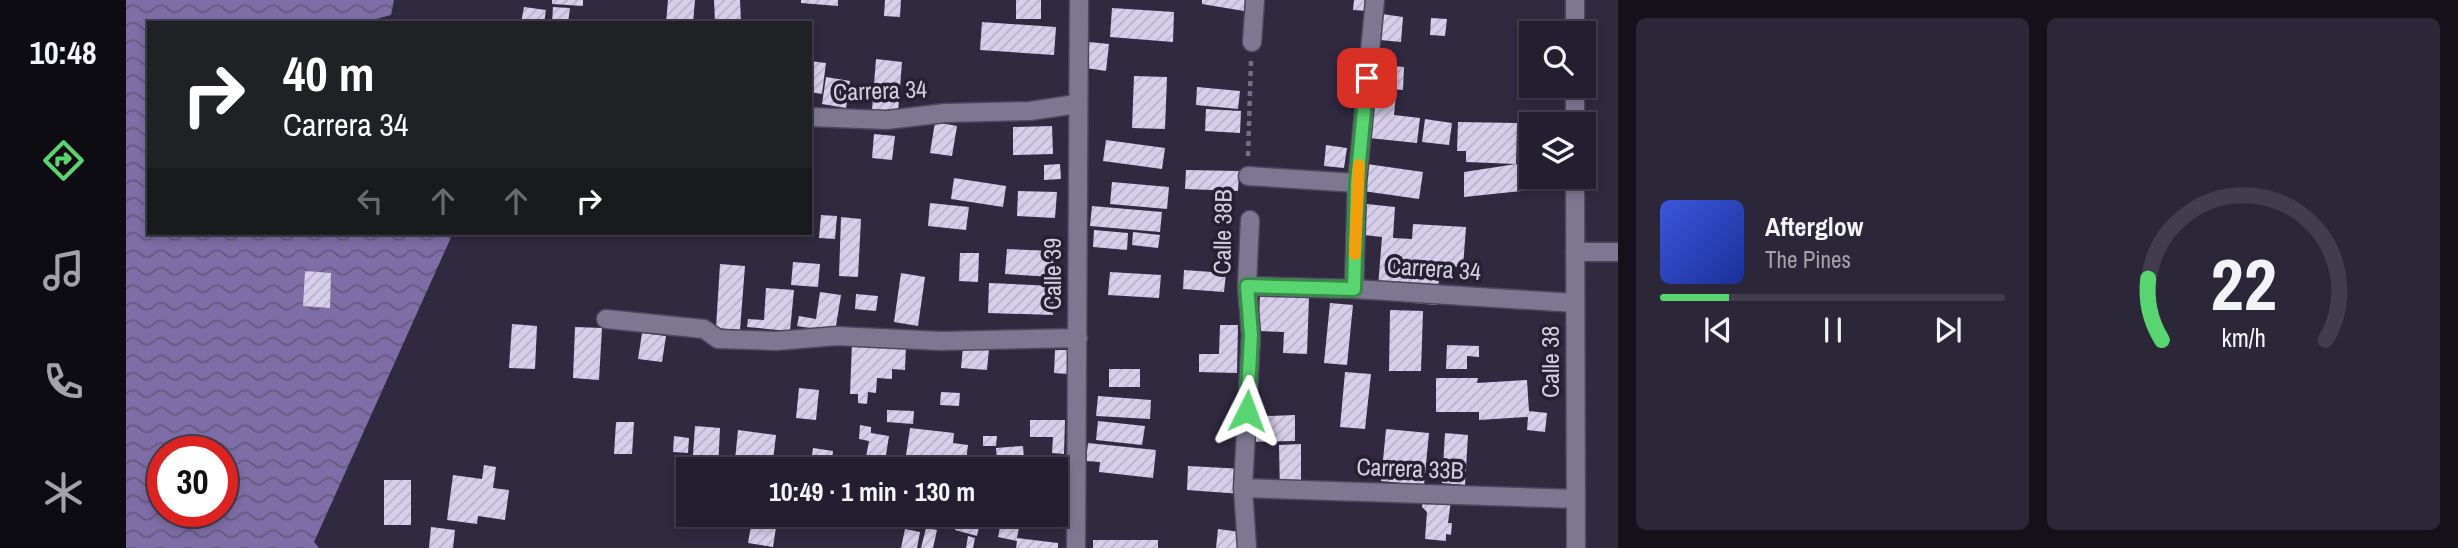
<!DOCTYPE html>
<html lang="en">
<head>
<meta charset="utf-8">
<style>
	body { margin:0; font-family:"Archivo Narrow",sans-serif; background:#2c2738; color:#f1f3f6; height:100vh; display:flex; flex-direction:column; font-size:26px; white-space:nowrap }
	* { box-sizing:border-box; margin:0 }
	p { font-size:23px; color:#a3a2ab }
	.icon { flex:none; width:38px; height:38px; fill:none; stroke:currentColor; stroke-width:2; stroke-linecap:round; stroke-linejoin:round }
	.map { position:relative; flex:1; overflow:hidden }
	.panel { display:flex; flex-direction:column; gap:18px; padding:18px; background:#14111a; width:840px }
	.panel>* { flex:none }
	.hud { position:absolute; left:21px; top:21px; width:665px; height:214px; border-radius:0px; box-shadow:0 4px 10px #0003,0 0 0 2px #413d4c; background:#202124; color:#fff; overflow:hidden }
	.controls { position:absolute; left:1393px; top:21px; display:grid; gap:14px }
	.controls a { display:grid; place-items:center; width:77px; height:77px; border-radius:0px; background:#241f30; box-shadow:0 4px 10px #0003,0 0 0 2px #413d4c; font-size:35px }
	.speed { position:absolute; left:21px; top:436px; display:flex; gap:14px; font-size:35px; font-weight:700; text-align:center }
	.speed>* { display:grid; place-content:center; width:91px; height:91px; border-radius:50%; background:#241f30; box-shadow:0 4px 10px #0003,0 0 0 2px #413d4c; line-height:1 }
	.speed .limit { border:10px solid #d22; background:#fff; color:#111 }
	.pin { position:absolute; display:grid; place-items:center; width:60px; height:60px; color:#fff; margin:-30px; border-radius:14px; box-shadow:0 4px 10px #0006 }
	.me { position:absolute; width:77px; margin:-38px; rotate:3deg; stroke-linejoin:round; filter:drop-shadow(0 0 5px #0008) }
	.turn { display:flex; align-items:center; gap:24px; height:147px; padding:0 21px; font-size:32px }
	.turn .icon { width:91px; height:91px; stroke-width:2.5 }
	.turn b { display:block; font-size:49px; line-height:60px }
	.lanes { display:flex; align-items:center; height:66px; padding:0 21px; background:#0003; justify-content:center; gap:35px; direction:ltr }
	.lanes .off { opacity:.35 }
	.panel .card { flex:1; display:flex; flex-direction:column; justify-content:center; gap:10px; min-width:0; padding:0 24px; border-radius:10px; background:#2c2738 }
	.panel .dial { align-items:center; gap:0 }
	.dial svg { height:182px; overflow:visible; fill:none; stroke:#413d4c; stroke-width:7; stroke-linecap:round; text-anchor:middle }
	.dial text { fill:#f1f3f6; stroke:none }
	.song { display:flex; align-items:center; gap:21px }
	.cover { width:84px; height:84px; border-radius:10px; background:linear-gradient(135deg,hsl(230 70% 55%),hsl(230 70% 35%)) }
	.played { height:7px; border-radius:4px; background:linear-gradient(90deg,#58d570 20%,#413d4c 20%) }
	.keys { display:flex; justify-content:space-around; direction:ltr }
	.panel .tiles { flex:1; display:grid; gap:18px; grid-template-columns:repeat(2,1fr) }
	.trip { position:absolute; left:550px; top:457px; width:392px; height:70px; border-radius:0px; background:#241f30; box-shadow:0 4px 10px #0003,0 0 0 2px #413d4c; font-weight:700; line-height:70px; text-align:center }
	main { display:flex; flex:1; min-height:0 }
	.tabs { display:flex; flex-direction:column; width:126px; justify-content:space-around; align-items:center; background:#0e0c13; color:#a3a2ab }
	.tabs .icon { width:49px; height:49px }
	.tabs .current { color:#58d570 }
	.tabs b { font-size:32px; color:#f1f3f6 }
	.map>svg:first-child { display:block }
	.water { fill:url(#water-waves); fill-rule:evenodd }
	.building { fill:url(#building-hatch) }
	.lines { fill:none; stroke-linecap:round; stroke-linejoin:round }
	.minor-casing { stroke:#4c475a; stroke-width:21 }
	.path { stroke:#756f82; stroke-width:4.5; stroke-dasharray:5 5; stroke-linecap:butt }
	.minor { stroke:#7e7791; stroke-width:18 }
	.route-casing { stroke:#398a49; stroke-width:18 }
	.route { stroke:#58d570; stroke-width:12 }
	.slow { stroke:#f59e0b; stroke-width:12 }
	.labels { text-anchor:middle; stroke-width:7; stroke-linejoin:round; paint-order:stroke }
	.street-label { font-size:24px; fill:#d3d0de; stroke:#262035 }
</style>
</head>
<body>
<main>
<nav class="tabs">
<b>10:48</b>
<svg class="icon current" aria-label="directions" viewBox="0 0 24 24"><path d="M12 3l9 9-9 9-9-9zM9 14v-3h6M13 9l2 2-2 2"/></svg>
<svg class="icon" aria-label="music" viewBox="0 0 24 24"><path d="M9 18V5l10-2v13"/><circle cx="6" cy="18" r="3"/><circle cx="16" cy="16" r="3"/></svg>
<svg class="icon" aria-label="phone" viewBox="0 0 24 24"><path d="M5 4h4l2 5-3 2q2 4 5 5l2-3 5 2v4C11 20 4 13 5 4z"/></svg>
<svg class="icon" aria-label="climate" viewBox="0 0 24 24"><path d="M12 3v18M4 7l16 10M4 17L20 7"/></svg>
</nav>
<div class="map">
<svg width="1492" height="548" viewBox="0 0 1492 548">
	<defs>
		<pattern id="water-waves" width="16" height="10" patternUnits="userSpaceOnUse" patternTransform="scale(1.75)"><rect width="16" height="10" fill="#7e6da6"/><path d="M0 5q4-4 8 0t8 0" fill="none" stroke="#655a7e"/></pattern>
		<pattern id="building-hatch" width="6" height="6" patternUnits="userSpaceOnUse" patternTransform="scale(1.75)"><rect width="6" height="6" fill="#d6ceeb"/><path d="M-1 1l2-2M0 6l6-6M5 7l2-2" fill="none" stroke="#b8b1c9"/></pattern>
	</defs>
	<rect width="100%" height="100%" fill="#302940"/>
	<path class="water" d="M 0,0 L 268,0 L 265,15 L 235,23 L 23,23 L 23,233 L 327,233 L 188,542 L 193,548 L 0,548 ZM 37,452 L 96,452 L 96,511 L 37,511 Z"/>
	<path class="building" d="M 426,0 L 457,0 L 457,6 L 426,4 Z
		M 542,0 L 569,0 L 567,23 L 540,23 Z
		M 588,0 L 614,0 L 615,21 L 589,22 Z
		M 675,0 L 712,0 L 712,6 L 675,3 Z
		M 759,0 L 775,0 L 774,17 L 758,16 Z
		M 890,0 L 915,0 L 915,19 L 890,19 Z
		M 1076,0 L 1120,0 L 1118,11 L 1076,4 Z
		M 1228,0 L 1242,0 L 1242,11 L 1227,10 Z
		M 398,7 L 420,10 L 418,23 L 395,23 Z
		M 427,7 L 444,8 L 442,23 L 426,23 Z
		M 986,8 L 1048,12 L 1047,42 L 984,37 Z
		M 1256,14 L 1277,17 L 1275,42 L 1254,40 Z
		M 1305,18 L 1321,19 L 1319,36 L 1304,35 Z
		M 856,22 L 930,27 L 928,55 L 854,50 Z
		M 963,42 L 983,44 L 980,71 L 960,68 Z
		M 750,59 L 776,62 L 772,112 L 746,110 Z
		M 684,61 L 700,63 L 696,94 L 684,92 Z
		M 1245,64 L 1278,67 L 1277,90 L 1244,88 Z
		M 1008,76 L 1041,77 L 1039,129 L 1006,128 Z
		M 700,77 L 724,81 L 720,108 L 696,104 Z
		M 1071,87 L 1114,91 L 1112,109 L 1070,105 Z
		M 1246,91 L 1270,94 L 1268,115 L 1294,118 L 1291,143 L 1243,138 Z
		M 1080,109 L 1115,111 L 1114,133 L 1079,131 Z
		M 1299,119 L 1326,123 L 1323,145 L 1296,142 Z
		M 809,122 L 831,126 L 826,156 L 804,153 Z
		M 1332,122 L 1391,123 L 1390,164 L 1340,162 L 1340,151 L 1331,151 Z
		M 926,126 L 927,154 L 887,155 L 887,127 Z
		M 748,134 L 769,136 L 766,160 L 746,158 Z
		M 980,140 L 1039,148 L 1036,169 L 977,161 Z
		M 1200,145 L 1221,148 L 1218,168 L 1198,166 Z
		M 934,164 L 935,179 L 918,180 L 918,165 Z
		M 1241,164 L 1297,172 L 1293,199 L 1237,191 Z
		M 1390,164 L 1403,167 L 1405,190 L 1338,197 L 1338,172 Z
		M 1060,170 L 1113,171 L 1112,191 L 1059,189 Z
		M 828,178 L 880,186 L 877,207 L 825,199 Z
		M 986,182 L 1043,187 L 1041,209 L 984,204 Z
		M 892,191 L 931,192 L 929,218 L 891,216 Z
		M 804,203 L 843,207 L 840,230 L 802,226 Z
		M 1241,204 L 1269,207 L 1267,238 L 1286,239 L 1287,224 L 1340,227 L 1337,267 L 1314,266 L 1311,305 L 1251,300 L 1256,237 L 1238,235 Z
		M 966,206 L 1036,212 L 1034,232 L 964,226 Z
		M 695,215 L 711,216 L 709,239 L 693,238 Z
		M 715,217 L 735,219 L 732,277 L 713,276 Z
		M 968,230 L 1002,233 L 1001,250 L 967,247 Z
		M 1007,232 L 1034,235 L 1032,248 L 1006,245 Z
		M 881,249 L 928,251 L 927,277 L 879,274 Z
		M 834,253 L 853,253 L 852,282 L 833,281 Z
		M 667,262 L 694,264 L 692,287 L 665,285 Z
		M 594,264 L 619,266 L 614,330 L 590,328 Z
		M 1058,270 L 1100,273 L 1098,292 L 1057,289 Z
		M 179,271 L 205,273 L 204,308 L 177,306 Z
		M 984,272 L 1035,275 L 1033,298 L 982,295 Z
		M 775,273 L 799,277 L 792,326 L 768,322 Z
		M 863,283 L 928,286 L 927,315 L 862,313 Z
		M 640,288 L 668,290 L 664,331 L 621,327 L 622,319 L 638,320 Z
		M 694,292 L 715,295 L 709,332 L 671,326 L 673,316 L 690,319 Z
		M 730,294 L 752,296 L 750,311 L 729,309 Z
		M 1134,296 L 1183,297 L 1181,354 L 1157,353 L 1158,332 L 1132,331 Z
		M 1204,303 L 1227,305 L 1221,365 L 1198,363 Z
		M 1264,310 L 1297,311 L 1295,371 L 1263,371 Z
		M 386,324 L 411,326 L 409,369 L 383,368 Z
		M 1094,325 L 1112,325 L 1111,373 L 1073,372 L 1073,354 L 1093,354 Z
		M 449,327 L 476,328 L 473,380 L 447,378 Z
		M 516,333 L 540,336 L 536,362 L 512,359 Z
		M 726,343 L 780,346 L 779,370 L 766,369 L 766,379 L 751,378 L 750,393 L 742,392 L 741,404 L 732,403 L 732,394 L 724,394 Z
		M 1321,345 L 1353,346 L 1353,357 L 1341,356 L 1341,369 L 1320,369 Z
		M 837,347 L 863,349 L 861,370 L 835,368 Z
		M 929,350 L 941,350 L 941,374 L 928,373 Z
		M 983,369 L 1014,369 L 1014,387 L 983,387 Z
		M 1219,372 L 1245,374 L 1239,429 L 1214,427 Z
		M 1310,378 L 1352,378 L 1351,383 L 1401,380 L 1403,411 L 1421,413 L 1419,432 L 1401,430 L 1402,417 L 1353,420 L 1353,412 L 1310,412 Z
		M 673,388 L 693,390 L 690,420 L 670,418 Z
		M 815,392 L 834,393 L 833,406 L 814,405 Z
		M 972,396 L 1025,400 L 1024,419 L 970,416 Z
		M 761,410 L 788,411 L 787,424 L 761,422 Z
		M 1169,415 L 1169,441 L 1112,442 L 1112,417 Z
		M 904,420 L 939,420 L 938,454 L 926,453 L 927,437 L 904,437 Z
		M 972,421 L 1019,426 L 1016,445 L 970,440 Z
		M 490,422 L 508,422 L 506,454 L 488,454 Z
		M 734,425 L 745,427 L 745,433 L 763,436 L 759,461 L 740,457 L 743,441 L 733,439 Z
		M 569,426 L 594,428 L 592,469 L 566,469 Z
		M 784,428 L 828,433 L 827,443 L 842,445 L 839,469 L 778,469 Z
		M 1260,429 L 1303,433 L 1298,485 L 1255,481 Z
		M 612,430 L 650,435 L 646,469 L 608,469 Z
		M 1319,433 L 1342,435 L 1339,485 L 1316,483 Z
		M 548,436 L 563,438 L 562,453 L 547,452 Z
		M 857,436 L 871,436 L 870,446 L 857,446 Z
		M 962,443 L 1030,450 L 1027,478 L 973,472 L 974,462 L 960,461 Z
		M 1175,444 L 1175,496 L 1154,497 L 1153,445 Z
		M 897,446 L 898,459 L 871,461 L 870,448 Z
		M 687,448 L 707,451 L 705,469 L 684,469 Z
		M 713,457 L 734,462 L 732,469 L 710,469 Z
		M 358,465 L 370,467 L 367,488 L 383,490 L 379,520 L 352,516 L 351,524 L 321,520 L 327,475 L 356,479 Z
		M 1062,466 L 1118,469 L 1116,494 L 1061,490 Z
		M 258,480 L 285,480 L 285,525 L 258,525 Z
		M 929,481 L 937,482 L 934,510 L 929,510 Z
		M 1297,497 L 1325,500 L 1322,523 L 1326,523 L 1325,535 L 1320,534 L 1320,541 L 1299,539 L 1301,512 L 1296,507 Z
		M 627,514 L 652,514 L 647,547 L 622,543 Z
		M 774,514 L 796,514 L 793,525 L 773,520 Z
		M 833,514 L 856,514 L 851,536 L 829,530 Z
		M 876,518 L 894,522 L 891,538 L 932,543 L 932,548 L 890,548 L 891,541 L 872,537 Z
		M 305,527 L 329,530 L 327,548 L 303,548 Z
		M 800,528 L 811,530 L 807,548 L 795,548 Z
		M 779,529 L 794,532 L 791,548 L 775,548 Z
		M 1092,529 L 1122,533 L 1120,548 L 1090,548 Z
		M 842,536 L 849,538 L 847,548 L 840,548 Z
		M 967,540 L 1032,540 L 1032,548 L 967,548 Z"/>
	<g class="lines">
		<defs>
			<path id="minor" d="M 1449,0 L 1449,33
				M 1126,42 L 1129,0
				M 1449,86 L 1449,124
				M 684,117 L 761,120 L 819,113 L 904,111 L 951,104
				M 1122,176 L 1231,183
				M 1449,177 L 1450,548
				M 1449,252 L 1492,252
				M 1121,286 L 1228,289 L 1449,303
				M 1228,289 L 1231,183 L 1249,0
				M 480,319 L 578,329 L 592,339 L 650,341 L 711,336 L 815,341 L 952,338
				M 1117,488 L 1450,499
				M 950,548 L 953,0
				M 1121,548 L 1117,488 L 1125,335 L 1121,286 L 1124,220"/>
		</defs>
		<use href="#minor" class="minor-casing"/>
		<path class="path" d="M 1122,156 L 1125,60"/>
		<use href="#minor" class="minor"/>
	</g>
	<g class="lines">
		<defs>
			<path id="route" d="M 1121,411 L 1125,335 L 1121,286 L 1228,289 L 1231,183 L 1241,78"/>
		</defs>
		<use href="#route" class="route-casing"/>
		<use href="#route" class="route"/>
		<path class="slow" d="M 1229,254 L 1233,165"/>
	</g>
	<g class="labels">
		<g class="street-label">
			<text transform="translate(754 91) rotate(-2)" y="8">Carrera 34</text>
			<text transform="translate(1097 232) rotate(-89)" y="8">Calle 38B</text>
			<text transform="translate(1308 269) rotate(4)" y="8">Carrera 34</text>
			<text transform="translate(927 274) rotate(-90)" y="8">Calle 39</text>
			<text transform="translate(1425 362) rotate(-90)" y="8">Calle 38</text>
			<text transform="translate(1284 469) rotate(2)" y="8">Carrera 33B</text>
		</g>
	</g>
</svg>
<div class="controls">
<a><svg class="icon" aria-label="search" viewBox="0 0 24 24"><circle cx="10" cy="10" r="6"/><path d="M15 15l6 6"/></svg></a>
<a><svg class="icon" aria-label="layers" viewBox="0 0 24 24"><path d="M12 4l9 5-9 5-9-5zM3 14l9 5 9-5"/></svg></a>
</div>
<div class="speed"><div class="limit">30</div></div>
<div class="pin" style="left:1241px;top:78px;background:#d93025"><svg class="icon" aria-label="arrive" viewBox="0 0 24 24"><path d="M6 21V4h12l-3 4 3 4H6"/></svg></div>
<svg class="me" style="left:1121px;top:411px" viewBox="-20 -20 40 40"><path d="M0-17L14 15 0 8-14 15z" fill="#58d570" stroke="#fff" stroke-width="4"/></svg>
<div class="trip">10:49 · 1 min · 130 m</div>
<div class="hud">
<div class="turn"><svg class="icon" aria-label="right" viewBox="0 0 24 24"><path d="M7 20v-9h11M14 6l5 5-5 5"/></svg><div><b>40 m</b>Carrera 34</div></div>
<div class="lanes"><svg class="icon off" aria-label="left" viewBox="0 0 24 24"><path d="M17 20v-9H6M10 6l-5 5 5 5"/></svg><svg class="icon off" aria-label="ahead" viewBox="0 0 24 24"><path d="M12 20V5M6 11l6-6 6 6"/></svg><svg class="icon off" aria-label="ahead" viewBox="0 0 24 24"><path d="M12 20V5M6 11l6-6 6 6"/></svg><svg class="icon" aria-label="right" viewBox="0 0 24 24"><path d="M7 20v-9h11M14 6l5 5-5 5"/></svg></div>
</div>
</div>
<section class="panel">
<div class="tiles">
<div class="card">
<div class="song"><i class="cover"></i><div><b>Afterglow</b><p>The Pines</p></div></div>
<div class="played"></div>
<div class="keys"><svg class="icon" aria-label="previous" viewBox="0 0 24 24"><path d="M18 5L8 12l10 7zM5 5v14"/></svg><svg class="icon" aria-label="pause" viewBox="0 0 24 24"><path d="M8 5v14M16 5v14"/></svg><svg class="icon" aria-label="next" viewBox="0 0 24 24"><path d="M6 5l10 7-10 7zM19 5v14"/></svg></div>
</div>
<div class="card dial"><svg viewBox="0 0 100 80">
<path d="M14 69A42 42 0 1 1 86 69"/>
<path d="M14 69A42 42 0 0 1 8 42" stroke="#58d570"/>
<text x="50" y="56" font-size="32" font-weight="700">22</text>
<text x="50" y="72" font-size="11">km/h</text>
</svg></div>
</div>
</section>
</main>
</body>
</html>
